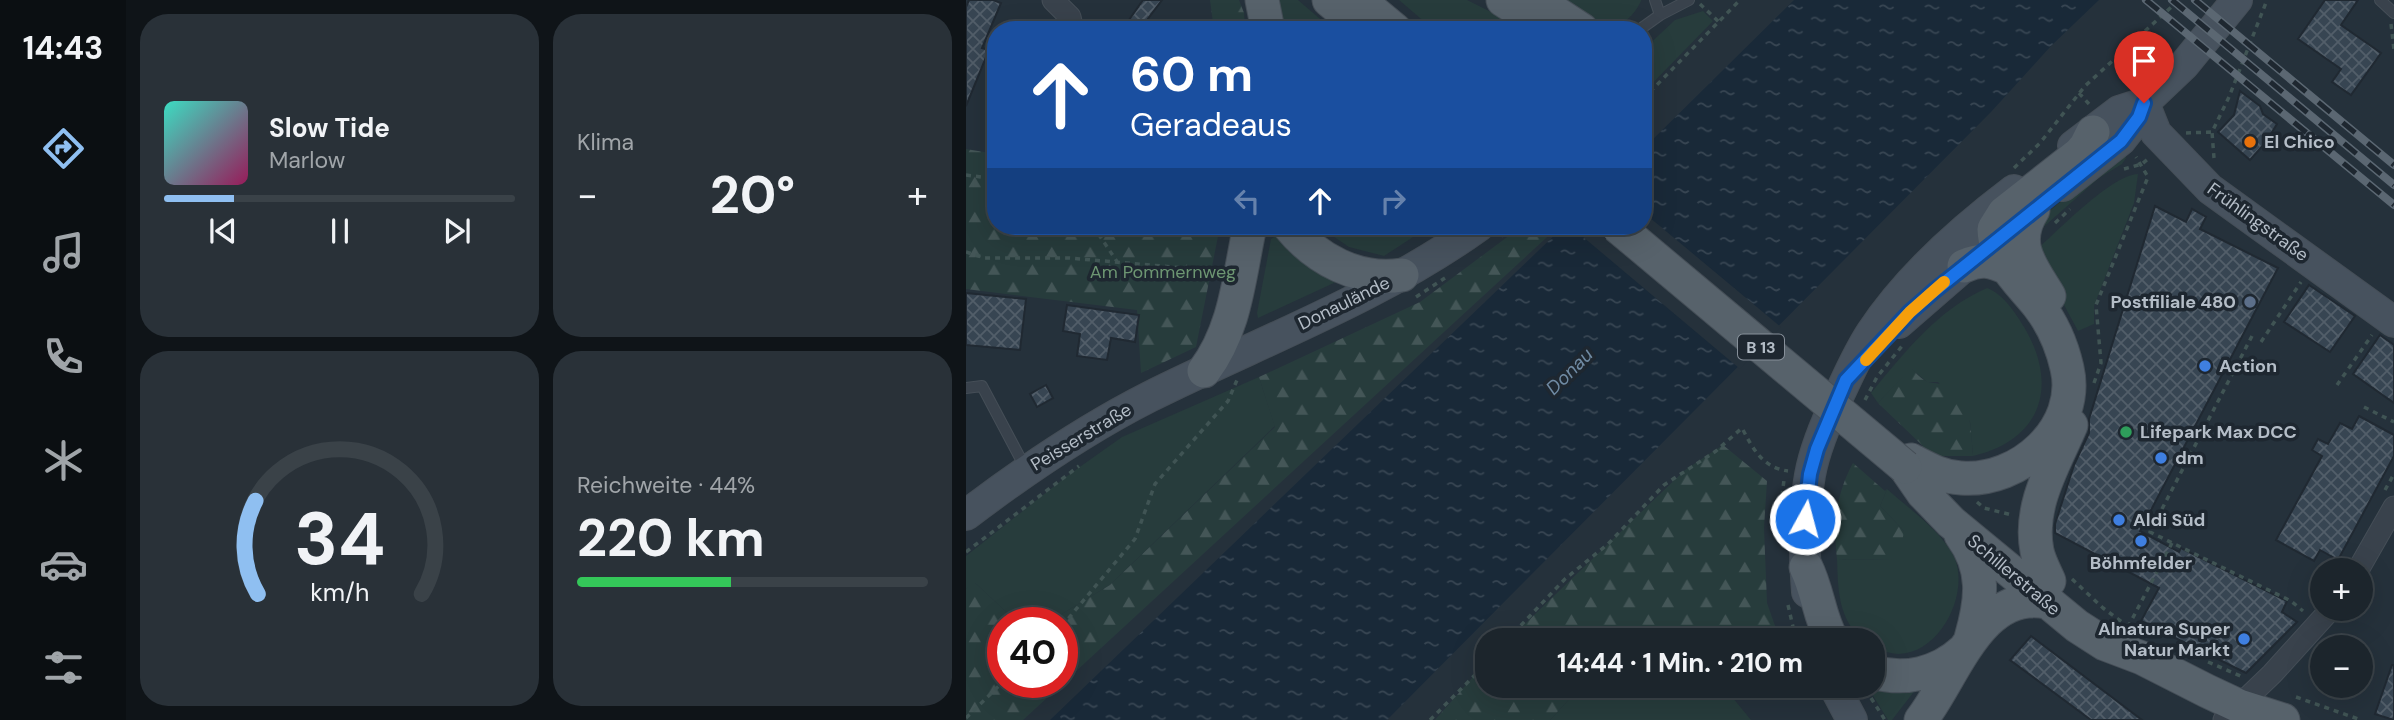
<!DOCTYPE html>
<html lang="de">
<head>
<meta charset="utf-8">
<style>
	body { margin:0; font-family:"DM Sans",sans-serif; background:#293138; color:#f1f3f6; height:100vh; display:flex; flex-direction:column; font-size:26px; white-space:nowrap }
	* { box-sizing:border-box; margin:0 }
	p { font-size:23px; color:#a0a5a9 }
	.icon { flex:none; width:38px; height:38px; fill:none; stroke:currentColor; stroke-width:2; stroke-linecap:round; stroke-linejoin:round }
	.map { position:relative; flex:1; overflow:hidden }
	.panel { display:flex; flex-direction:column; gap:14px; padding:14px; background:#0f1418; width:840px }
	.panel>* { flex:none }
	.hud { position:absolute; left:21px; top:21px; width:665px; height:214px; border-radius:28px; box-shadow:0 7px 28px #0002,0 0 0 2px #3a4248; background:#1a4fa0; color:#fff; overflow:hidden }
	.fabs { position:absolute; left:1344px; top:558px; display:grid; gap:14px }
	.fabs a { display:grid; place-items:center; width:63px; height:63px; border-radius:50%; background:#1c252c; box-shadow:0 7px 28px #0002,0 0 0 2px #3a4248; font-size:35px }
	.speed { position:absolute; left:21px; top:607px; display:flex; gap:14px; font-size:35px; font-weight:700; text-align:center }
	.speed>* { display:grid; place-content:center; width:91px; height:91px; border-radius:50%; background:#1c252c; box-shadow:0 7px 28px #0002,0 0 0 2px #3a4248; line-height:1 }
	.speed .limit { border:10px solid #d22; background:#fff; color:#111 }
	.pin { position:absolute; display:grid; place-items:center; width:60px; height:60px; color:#fff; margin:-72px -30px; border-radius:50% 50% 50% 0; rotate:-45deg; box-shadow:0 0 7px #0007 }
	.pin .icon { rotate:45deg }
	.me { position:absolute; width:77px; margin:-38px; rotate:7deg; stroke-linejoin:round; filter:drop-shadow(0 0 5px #0008) }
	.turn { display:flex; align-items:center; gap:24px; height:147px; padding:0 28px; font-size:32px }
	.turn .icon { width:91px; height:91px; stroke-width:2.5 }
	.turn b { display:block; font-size:49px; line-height:60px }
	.lanes { display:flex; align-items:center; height:66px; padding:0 28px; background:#0003; justify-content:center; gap:35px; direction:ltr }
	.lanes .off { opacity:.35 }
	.big { font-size:52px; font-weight:700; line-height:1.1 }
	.panel .widget { flex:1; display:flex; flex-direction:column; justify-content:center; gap:10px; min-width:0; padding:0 24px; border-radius:28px; background:#293138 }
	.panel .dial { align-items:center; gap:0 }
	.dial svg { height:182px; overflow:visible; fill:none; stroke:#3a4248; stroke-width:7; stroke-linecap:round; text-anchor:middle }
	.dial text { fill:#f1f3f6; stroke:none }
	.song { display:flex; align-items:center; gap:21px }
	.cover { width:84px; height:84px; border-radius:10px; background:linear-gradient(135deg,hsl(170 70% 55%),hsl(330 70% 35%)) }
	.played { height:7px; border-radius:4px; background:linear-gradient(90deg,#8fbff1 20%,#3a4248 20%) }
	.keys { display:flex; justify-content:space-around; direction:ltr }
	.heat { display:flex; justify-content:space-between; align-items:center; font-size:38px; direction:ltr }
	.charge { height:10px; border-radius:5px; background:linear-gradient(90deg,#34c759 44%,#3a4248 0) }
	.panel .tiles { flex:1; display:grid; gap:14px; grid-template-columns:repeat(2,1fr) }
	.trip { position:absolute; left:509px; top:628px; width:410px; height:70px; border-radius:28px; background:#1c252c; box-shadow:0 7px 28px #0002,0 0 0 2px #3a4248; font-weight:700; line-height:70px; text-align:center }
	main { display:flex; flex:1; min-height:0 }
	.tab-bar { display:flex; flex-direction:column; width:126px; justify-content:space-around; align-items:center; background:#0b0f12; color:#a0a5a9 }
	.tab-bar .icon { width:49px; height:49px }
	.tab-bar .on { color:#8fbff1 }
	.tab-bar b { font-size:32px; color:#f1f3f6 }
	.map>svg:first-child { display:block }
	.grass { fill:#273c3c }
	.forest { fill:url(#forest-firs) }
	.water { fill:url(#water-ripples) }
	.pier { fill:#25313b }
	.building { fill:url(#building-cross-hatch); stroke:#202932; stroke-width:2 }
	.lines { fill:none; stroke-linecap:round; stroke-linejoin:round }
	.lane-casing { stroke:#454e57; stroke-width:12 }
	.street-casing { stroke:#454e57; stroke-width:23 }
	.secondary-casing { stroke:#454e57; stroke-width:32 }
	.primary-casing { stroke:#454e57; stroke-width:35 }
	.path { stroke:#405454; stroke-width:3.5; stroke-dasharray:5 5; stroke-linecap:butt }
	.lane { stroke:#39424c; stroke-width:10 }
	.street { stroke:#39424c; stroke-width:21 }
	.secondary { stroke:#47525e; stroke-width:30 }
	.primary { stroke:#57626b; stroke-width:33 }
	.rail-casing { stroke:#5b6772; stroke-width:8 }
	.rail { stroke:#1e2730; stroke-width:5; stroke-dasharray:16; stroke-linecap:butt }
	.primary-bridge-casing { stroke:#454e57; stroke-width:35; stroke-linecap:butt }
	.primary-bridge { stroke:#57626b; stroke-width:33 }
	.route-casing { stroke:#114b97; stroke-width:18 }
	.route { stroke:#1a73e8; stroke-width:12 }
	.slow { stroke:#f59e0b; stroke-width:12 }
	.food-dot { fill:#e8710a; stroke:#1e2730; stroke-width:2.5 }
	.service-dot { fill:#5c6f8a; stroke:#1e2730; stroke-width:2.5 }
	.shop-dot { fill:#3f7fe0; stroke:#1e2730; stroke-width:2.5 }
	.leisure-dot { fill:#2e9e5b; stroke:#1e2730; stroke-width:2.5 }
	.labels { text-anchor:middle; stroke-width:7; stroke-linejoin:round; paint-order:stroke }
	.shield { fill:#1e2730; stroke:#87909a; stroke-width:2 }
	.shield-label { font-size:16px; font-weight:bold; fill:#b4bdc7 }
	.poi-label { font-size:18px; font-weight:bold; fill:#b4bdc7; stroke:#1e2730; text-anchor:start }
	.street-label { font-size:18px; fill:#b4bdc7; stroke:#1e2730 }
	.park-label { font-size:18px; fill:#6d9672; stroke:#1e2730 }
	.water-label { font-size:19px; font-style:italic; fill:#708ba4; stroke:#1e2730 }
</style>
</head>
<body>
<main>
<nav class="tab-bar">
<b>14:43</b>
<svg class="icon on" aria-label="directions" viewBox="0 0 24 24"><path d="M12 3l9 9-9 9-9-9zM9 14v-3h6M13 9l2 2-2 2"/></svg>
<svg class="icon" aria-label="music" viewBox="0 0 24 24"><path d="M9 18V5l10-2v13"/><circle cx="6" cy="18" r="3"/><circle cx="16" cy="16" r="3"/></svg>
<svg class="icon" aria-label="phone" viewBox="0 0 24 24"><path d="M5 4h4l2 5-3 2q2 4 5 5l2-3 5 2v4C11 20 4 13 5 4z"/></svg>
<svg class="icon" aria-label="climate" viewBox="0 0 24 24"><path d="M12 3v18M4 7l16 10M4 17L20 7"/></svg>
<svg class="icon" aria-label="car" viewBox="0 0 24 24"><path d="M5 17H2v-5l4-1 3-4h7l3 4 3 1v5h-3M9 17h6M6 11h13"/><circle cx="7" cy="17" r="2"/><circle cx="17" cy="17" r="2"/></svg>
<svg class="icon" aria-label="filters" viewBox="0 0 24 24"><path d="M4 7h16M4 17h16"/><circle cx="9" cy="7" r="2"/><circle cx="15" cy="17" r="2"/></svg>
</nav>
<section class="panel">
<div class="tiles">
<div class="widget">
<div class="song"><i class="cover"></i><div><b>Slow Tide</b><p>Marlow</p></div></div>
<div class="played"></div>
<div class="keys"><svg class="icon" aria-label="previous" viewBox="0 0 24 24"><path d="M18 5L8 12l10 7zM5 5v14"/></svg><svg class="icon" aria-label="pause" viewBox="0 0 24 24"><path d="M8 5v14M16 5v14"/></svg><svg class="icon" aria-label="next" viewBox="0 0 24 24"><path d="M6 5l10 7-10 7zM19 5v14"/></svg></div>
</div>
<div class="widget"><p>Klima</p>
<div class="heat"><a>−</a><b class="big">20°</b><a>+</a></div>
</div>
<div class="widget dial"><svg viewBox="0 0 100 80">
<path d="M14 69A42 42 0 1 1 86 69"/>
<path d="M14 69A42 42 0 0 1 13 28" stroke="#8fbff1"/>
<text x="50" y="56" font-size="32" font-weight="700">34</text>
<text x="50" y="72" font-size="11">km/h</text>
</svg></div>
<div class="widget"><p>Reichweite · 44%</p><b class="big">220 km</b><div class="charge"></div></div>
</div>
</section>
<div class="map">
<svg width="1428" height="720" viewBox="0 0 1428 720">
	<defs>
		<pattern id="forest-firs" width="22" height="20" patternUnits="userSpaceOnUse" patternTransform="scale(1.75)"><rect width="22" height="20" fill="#273c3c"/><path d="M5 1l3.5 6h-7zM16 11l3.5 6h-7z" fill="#445657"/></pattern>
		<pattern id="water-ripples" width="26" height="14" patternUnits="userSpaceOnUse" patternTransform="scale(1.75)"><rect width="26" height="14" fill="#192938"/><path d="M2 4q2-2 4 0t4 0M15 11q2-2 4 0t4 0" fill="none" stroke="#384653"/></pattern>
		<pattern id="building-cross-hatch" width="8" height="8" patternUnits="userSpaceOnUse" patternTransform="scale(1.75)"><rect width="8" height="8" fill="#374552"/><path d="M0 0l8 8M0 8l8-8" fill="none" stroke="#525e69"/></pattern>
	</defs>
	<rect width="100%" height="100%" fill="#25313b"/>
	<path class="grass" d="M 310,0 L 332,0 L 367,30 L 316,30 Z
		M 433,0 L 501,0 L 561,30 L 468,30 Z
		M 600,0 L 675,0 L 675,1 C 654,44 627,17 600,0 Z
		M 737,11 L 747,21 L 677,93 L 677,50 L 709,20 Z
		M 1159,154 L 1160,158 L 1156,164 L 1133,178 L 1073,231 L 1075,218 L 1151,155 Z
		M 1172,174 L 1168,203 L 1128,306 L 1128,324 L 1112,331 L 1069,251 C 1091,232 1145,175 1172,174 Z
		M 352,226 L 464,226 L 418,256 L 383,247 Z
		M 310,236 C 327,257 346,268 370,282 L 292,318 L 291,313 L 305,239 Z
		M 1021,288 C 1037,294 1049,312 1058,327 C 1093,385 1076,440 1007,456 L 1004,422 L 972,382 L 961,382 L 945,369 L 912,403 L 905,393 C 938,353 972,309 1021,288 Z
		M 293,377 L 309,426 L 144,585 L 81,623 L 52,623 L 9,583 L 0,589 L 0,556 L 101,476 L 156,437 Z
		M 921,489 C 941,507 979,534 989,559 C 1003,595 974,653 933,654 C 924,654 915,650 907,647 L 906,640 L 897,640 C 872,619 872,589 871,559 L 925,560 L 938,531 L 914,506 Z
		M 615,686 L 757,686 L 785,720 L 584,720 Z
		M 901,686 L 950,689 L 926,720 L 922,720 Z"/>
	<path class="forest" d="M 244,0 L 273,0 L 278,13 L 279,30 L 248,30 Z
		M 0,149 L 30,154 L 30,226 L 254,226 L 230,347 L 175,373 L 171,310 L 0,289 Z
		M 556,226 L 593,226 L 57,720 L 0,720 L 0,589 L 8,582 L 52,623 L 37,623 L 37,682 L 96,682 L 96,623 L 81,623 L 144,585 L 309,427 L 293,377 L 454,302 Z
		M 945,368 C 949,372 956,380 962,382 C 969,384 976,383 983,386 C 1006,397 1005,435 1007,456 L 973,456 L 955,449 L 957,446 L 912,403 Z
		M 757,445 L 801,481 L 798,528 L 801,603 L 814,640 L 542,640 L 719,470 Z
		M 887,463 L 919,491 L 921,489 L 914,506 L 938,531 L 934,554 L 925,560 L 871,559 C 867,524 870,494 887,463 Z
		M 521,661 L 522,686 L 615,686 L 584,720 L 469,720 Z"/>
	<path class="water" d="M 828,0 L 1133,0 L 1085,46 L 1025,112 L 421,720 L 84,720 L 598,226 L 677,226 L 677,149 Z"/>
	<path class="pier" d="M 677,212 L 815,327 L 774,369 L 604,226 L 677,226 Z"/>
	<path class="building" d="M 3,0 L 27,0 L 35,3 L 16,48 L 23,50 L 0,106 L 0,7 Z
		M 177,0 L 196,0 L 181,20 L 195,30 L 156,30 Z
		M 1359,0 L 1392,0 L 1375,25 L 1415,53 L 1385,95 L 1366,82 L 1375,69 L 1332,39 Z
		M 1274,91 L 1294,106 L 1297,114 L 1311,124 L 1300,142 L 1284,160 L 1252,132 L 1268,115 Z
		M 1189,206 L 1220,222 L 1226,209 L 1240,217 L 1234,229 L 1312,268 L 1174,531 L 1213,552 L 1215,548 L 1321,601 L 1316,612 L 1331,622 L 1280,673 L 1175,621 L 1193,588 L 1089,533 L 1089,524 L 1108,465 L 1123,433 L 1123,419 Z
		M 1343,285 L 1389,316 L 1364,352 L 1318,322 Z
		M 0,293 L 60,299 L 54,350 L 0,345 Z
		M 101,305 L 173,315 L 169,342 L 145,338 L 141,360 L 111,356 L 114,334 L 97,331 Z
		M 1414,335 L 1428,345 L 1428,403 L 1387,374 Z
		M 80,385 L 87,398 L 71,407 L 64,394 Z
		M 1393,416 L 1428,435 L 1428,456 L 1372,560 L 1354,550 L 1348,561 L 1310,540 L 1356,456 L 1346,450 L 1352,439 L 1362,444 L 1374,423 L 1386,429 Z
		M 1065,636 L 1176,720 L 1125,720 L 1044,660 Z
		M 1426,665 L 1428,665 L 1428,720 L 1409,714 Z"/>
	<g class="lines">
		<defs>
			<path id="lane" d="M 1414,0 L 1428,13
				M 694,15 L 723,0
				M 673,30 L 694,15 L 689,0
				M 0,388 L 16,386 L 60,469"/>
			<path id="street" d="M 87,0 L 104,17 L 107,30
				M 1392,570 L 1428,507
				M 1258,720 L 1306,674 L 1365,609"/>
			<path id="secondary" d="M 1178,103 L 1190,133 L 1244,189 L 1428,322
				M 1107,146 L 1153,111 L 1178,103
				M 1097,186 L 1155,140 L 1173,117 L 1178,103 L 1218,65 L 1271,0
				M 933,323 L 1017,250
				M 0,515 C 58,471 118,430 183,397 C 293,342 413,298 513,226
				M 841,592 C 838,553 837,514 844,475 C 849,447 861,420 873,395 C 883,374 892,353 905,333 C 941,278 995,230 1048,190
				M 868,686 L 886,720"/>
			<path id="primary" d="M 296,0 L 302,30
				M 363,0 L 399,30
				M 393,0 L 429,30
				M 537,0 L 584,30
				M 570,0 L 616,30
				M 1067,210 C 1045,244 1065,266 1083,296
				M 323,226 C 350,259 392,282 436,275
				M 998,266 C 1015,259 1024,260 1041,268
				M 238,371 C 270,329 273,276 284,226
				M 945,460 C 962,469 976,477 995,478 C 1053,483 1115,428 1101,368 C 1096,346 1086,323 1072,305 C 1053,281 1029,262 1028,229 L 1038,213 L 1113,154 L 1120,146 L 1127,132
				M 939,467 L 957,493 L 985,522 L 1111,626 L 1139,644 L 1176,658 L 1241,691 L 1273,706 L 1317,720
				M 995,535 C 1020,569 1016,600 1005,638
				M 840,567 C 852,591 853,617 866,640
				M 1083,581 C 1079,572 1073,561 1071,551 C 1062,506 1088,465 1105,425
				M 906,672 C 939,681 972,674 997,651
				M 955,720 C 988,678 1014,588 1081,602"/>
		</defs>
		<use href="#lane" class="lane-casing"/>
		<use href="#street" class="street-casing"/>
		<use href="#secondary" class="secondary-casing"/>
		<use href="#primary" class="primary-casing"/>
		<path class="path" d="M 734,4 L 753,22
			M 1425,24 L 1428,50
			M 1113,93 L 1123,104
			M 677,99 L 774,0
			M 1220,133 L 1246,132
			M 1248,158 L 1246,132 L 1263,97 L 1301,0
			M 1048,168 L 1074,143 L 1119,86 L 1213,0
			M 1158,169 L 1176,164 L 1182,159
			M 0,175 L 30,179
			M 1089,223 L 1104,209
			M 127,226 L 152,263
			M 535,236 L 548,226
			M 0,252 L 19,258 L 103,258 L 253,271
			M 450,297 L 479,278
			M 1286,336 L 1184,532 L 1325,601 L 1337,611
			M 1295,342 L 1335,282
			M 1128,383 L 1135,363 L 1130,305 L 1182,177 L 1170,157
			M 1371,385 L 1406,335
			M 899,400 L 911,377 L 936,346
			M 1398,407 L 1428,422
			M 1419,490 L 1428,474
			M 816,496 L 818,480
			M 1011,502 L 1018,508 L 1046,515
			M 0,552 L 113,466
			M 1106,579 L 1137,608 L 1156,622
			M 822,605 L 830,640
			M 96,626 L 169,539 L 189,484 L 262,401 L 271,380
			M 1162,627 L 1206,543
			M 541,640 L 599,579 L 642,544 L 698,485 L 750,451 L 776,428 C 787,449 797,468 822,471
			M 1242,662 L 1277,677
			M 1330,697 L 1395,720
			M 905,698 L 919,720
			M 0,718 L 37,682
			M 464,720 L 522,662"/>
		<use href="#lane" class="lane"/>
		<use href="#street" class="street"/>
		<use href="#secondary" class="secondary"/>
		<use href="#primary" class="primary"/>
		<defs>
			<path id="rail" d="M 1180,0 L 1428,205
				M 1206,0 L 1428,185
				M 1229,0 L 1428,165"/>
		</defs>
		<use href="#rail" class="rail-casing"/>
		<use href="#rail" class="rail"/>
		<defs>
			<path id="primary-bridge" d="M 651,226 L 939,467"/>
		</defs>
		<use href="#primary-bridge" class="primary-bridge-casing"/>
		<use href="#primary-bridge" class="primary-bridge"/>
	</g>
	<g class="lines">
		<defs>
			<path id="route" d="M 839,519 L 844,474 L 851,449 L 880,380 L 944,312 L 968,291 L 1155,141 L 1173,117 L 1178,103"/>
		</defs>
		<use href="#route" class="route-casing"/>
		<use href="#route" class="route"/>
		<path class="slow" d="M 900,360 L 944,312 L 978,282"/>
	</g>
	<circle class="food-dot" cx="1284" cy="142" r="7"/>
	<circle class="service-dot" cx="1284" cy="302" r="7"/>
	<g class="shop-dot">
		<circle cx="1239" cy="366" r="7"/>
		<circle cx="1195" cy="458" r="7"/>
		<circle cx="1153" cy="520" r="7"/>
		<circle cx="1175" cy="541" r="7"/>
		<circle cx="1278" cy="639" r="7"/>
	</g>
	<circle class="leisure-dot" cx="1160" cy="432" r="7"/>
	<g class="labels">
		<rect class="shield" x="772" y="334.5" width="46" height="25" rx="5"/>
		<g class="shield-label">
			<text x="795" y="353">B 13</text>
		</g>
		<g class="poi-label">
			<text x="1298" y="148">El Chico</text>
			<text x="1270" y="308" text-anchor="end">Postfiliale 480</text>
			<text x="1253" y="372">Action</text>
			<text x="1174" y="438">Lifepark Max DCC</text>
			<text x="1209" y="464">dm</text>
			<text x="1167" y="526">Aldi Süd</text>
			<text x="1175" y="569" text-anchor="middle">Böhmfelder</text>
			<text x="1264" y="635" text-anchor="end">Alnatura Super<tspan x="1264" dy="21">Natur Markt</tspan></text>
		</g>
		<g class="street-label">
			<text transform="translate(1292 222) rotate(36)" y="6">Frühlingstraße</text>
			<text transform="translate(378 303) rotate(-26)" y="6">Donaulände</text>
			<text transform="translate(115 437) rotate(-31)" y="6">Peisserstraße</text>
			<text transform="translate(1048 575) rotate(40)" y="6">Schillerstraße</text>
		</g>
		<g class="park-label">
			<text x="197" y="278">Am Pommernweg</text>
		</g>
		<g class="water-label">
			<text transform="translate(603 371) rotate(-45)" y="7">Donau</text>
		</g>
	</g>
</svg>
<div class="fabs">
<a>+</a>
<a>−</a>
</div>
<div class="speed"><div class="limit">40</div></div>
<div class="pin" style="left:1178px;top:103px;background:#d93025"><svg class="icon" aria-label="arrive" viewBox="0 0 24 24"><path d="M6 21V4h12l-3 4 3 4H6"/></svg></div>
<svg class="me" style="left:839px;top:519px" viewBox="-20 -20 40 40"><circle r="17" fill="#1a73e8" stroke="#fff" stroke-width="3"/><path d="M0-11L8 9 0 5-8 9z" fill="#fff"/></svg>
<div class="trip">14:44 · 1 Min. · 210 m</div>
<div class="hud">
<div class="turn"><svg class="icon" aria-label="ahead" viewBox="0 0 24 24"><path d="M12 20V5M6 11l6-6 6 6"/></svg><div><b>60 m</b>Geradeaus</div></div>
<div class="lanes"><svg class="icon off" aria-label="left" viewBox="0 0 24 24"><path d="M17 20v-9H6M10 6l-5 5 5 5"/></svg><svg class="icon" aria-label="ahead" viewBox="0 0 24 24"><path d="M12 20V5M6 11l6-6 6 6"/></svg><svg class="icon off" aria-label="right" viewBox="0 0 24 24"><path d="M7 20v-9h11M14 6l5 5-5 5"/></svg></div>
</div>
</div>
</main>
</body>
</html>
